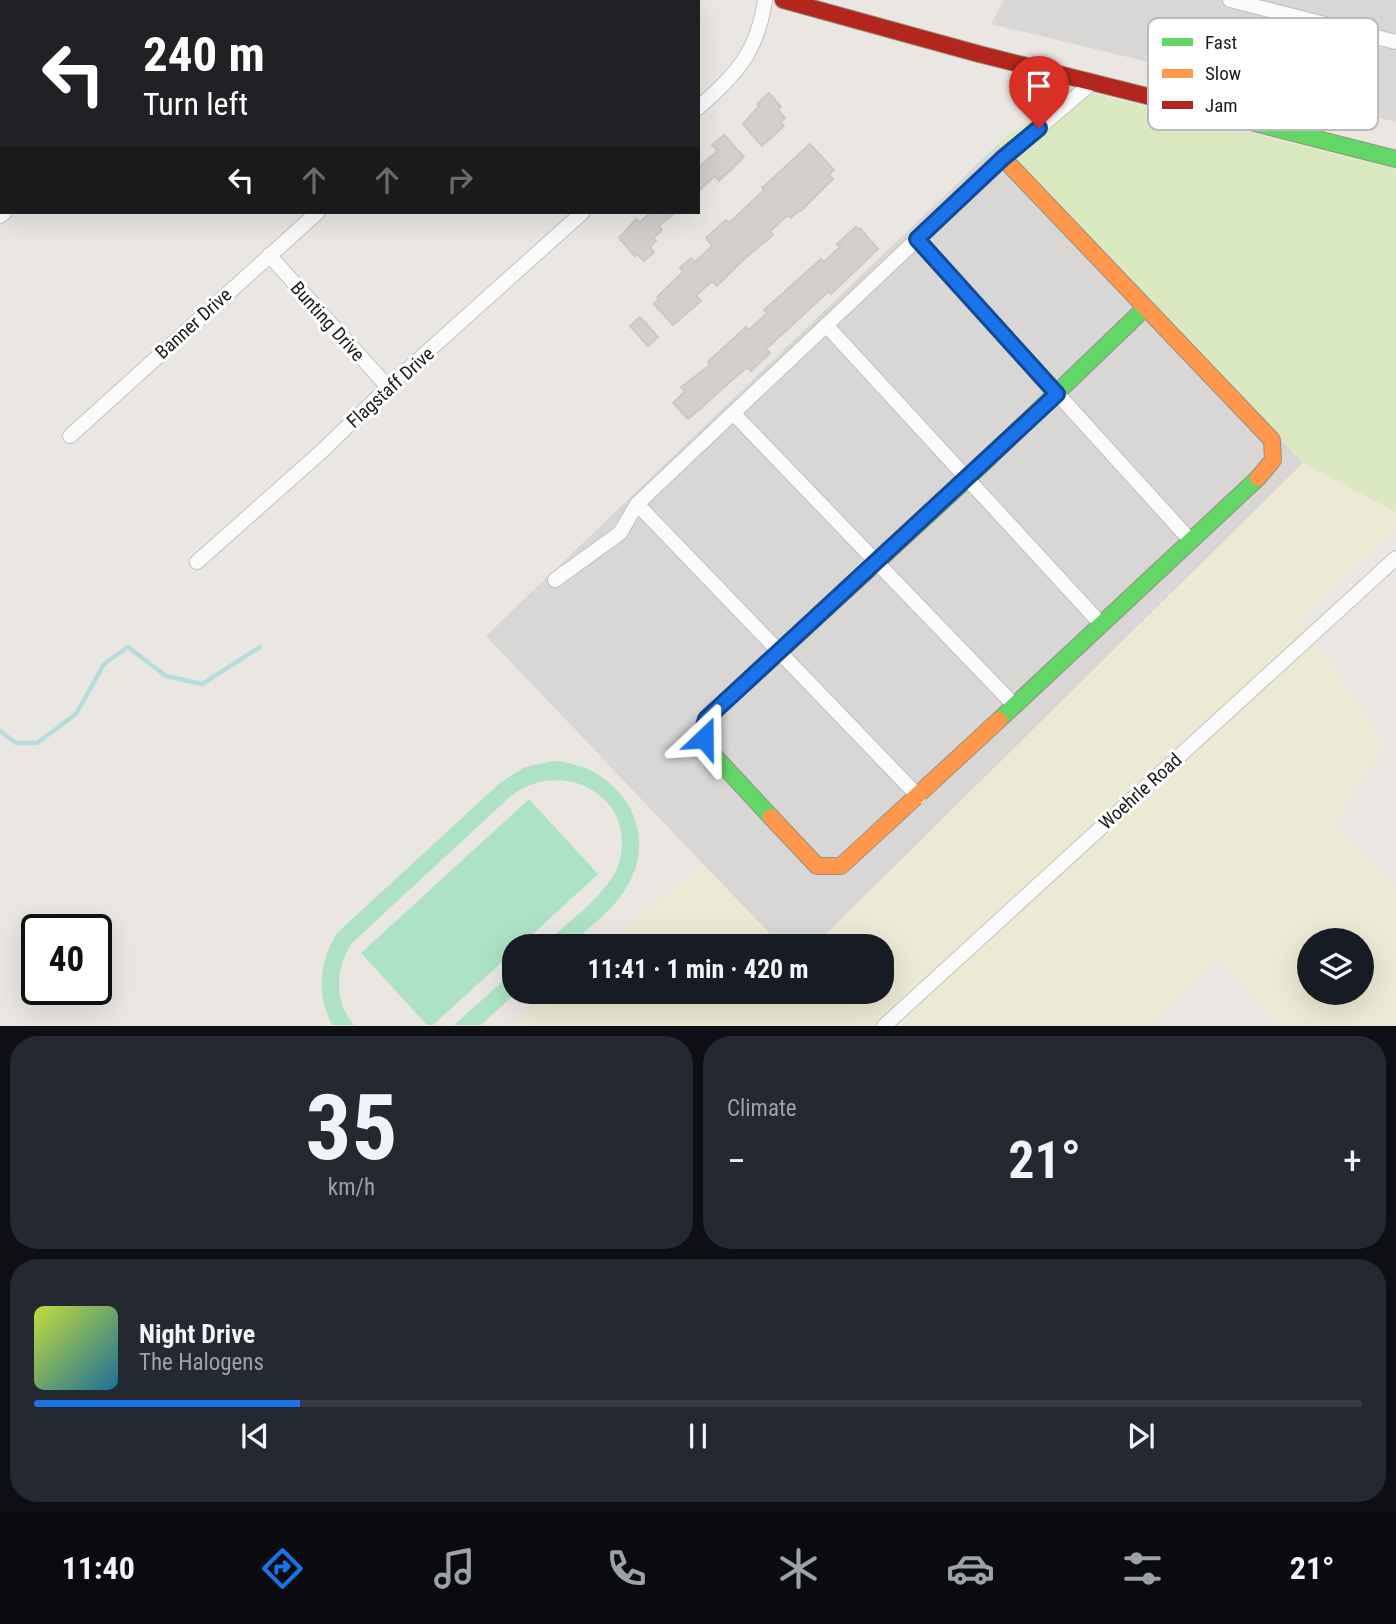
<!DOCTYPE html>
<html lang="en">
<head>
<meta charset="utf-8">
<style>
	body { margin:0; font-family:"Roboto Condensed",sans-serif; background:#242831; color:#f1f3f6; height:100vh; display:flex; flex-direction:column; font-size:26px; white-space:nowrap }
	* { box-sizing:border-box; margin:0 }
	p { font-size:23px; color:#9ea1a6 }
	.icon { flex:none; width:38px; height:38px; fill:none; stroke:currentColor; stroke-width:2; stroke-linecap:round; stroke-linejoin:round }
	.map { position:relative; height:1026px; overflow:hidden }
	.details { display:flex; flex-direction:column; gap:10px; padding:10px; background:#0d0f14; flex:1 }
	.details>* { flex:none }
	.top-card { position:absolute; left:0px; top:0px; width:700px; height:214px; box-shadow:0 7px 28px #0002; background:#202124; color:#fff; overflow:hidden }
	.tools { position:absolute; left:1297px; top:928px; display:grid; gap:14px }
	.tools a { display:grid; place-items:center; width:77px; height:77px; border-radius:50%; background:#171b24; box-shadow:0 7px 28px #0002; font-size:35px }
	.speed { position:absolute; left:21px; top:914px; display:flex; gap:14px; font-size:35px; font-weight:700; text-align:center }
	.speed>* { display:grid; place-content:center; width:91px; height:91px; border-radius:50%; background:#171b24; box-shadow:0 7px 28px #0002; line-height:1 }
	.speed .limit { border:4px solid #111; border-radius:10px; background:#fff; color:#111 }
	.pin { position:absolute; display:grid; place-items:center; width:60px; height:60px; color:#fff; margin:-72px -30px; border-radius:50% 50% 50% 0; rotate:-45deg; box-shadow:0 0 7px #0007 }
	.pin .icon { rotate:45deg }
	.me { position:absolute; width:77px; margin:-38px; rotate:23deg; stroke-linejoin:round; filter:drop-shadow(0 0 5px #0008) }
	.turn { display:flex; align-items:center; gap:24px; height:147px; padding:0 28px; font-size:32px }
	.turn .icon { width:91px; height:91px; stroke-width:2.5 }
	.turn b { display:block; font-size:49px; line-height:60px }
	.lanes { display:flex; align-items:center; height:66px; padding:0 28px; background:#0003; justify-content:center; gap:35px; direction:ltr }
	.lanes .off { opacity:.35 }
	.big { font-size:52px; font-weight:700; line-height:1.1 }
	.details .widget { flex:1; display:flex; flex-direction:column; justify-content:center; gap:10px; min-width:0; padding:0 24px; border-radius:28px; background:#242831 }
	.details .dial { align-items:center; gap:0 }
	.dial b { font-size:91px; line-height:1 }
	.song { display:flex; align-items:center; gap:21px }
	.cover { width:84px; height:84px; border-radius:10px; background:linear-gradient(135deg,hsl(70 70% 55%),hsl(200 70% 35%)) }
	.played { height:7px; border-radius:4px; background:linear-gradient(90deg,#1a73e8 20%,#363941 20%) }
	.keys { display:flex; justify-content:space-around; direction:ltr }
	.heat { display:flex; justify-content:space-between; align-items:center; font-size:38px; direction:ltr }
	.details .tiles { flex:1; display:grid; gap:10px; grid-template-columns:1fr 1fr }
	.widget:last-child { grid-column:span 2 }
	.trip { position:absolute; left:502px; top:934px; width:392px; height:70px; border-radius:28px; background:#171b24; box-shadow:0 7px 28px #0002; font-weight:700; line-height:70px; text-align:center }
	.tab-bar { display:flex; height:112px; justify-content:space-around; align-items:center; background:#090b0e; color:#9ea1a6 }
	.tab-bar .icon { width:49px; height:49px }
	.tab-bar .on { color:#1a73e8 }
	.tab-bar b { font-size:32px; color:#f1f3f6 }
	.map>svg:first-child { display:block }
	.residential { fill:#d9d7d5 }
	.farmland { fill:#ece9d5; fill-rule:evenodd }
	.grass { fill:#dbe9c0 }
	.pitch { fill:#ade3c4 }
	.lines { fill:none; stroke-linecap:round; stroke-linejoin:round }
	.stream { stroke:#b6dcde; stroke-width:4.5 }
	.building { fill:#d2cfcc; stroke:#cdc8c4; stroke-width:2 }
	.street-casing { stroke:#c2c1bf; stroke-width:16 }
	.fast-casing { stroke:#94927b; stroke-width:18 }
	.slow-casing { stroke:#94927b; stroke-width:18 }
	.jam-casing { stroke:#94927b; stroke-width:18 }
	.street { stroke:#fcfbfb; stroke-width:14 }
	.fast { stroke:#63d668; stroke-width:16 }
	.slow { stroke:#ff974d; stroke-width:16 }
	.jam { stroke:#b3261e; stroke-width:16 }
	.route-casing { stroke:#114b97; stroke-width:18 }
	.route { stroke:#1a73e8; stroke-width:12 }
	.labels { text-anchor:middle; stroke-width:6; stroke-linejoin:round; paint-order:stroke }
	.street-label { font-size:19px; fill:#1b1b1b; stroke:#fff }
	.key { fill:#fff; stroke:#bbb; stroke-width:2 }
	.key-label { font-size:19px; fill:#1b1b1b }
</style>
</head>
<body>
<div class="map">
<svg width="1396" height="1026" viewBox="0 0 1396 1026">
	<rect width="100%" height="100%" fill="#eae7e3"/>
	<path class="residential" d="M 1004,0 L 1396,0 L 1396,122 L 991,24 Z
		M 998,144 L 1303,463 L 813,947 L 782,947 L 486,636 Z"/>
	<path class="farmland" d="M 1303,463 L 1396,512 L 1396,531 L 1302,621 L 1384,744 L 1335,824 L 1396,889 L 1396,1025 L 1278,1025 L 1219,957 L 1152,1025 L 515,1026 L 554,992 L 882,992 L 882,947 L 813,947 ZM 1309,940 L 1362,940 L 1362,992 L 1309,992 Z
		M 702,863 L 782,947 L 606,947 Z"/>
	<path class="grass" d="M 1070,88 L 1396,169 L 1396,512 L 1303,463 L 998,144 Z"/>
	<path class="pitch" d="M 553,761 C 616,764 661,826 628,885 C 615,909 588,928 567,947 L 541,947 C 564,925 607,895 618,866 C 640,800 567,756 512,795 L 351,944 C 335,971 334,1001 354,1025 L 332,1025 C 316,994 319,963 337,933 L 501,782 L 525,767 Z
		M 529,799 L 598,874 L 519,947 L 514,947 L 514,951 L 433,1025 L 427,1025 L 361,953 Z
		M 514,971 L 514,992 L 517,992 L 481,1025 L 454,1025 Z"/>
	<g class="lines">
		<path class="stream" d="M 0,731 L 16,743 L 37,743 L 76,714 L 104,664 L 128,647 L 166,676 L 202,684 L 260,647"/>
	</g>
	<path class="building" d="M 769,93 L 781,107 L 778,110 L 785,118 L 780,122 L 784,126 L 762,146 L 743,124 L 759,106 L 757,104 Z
		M 724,135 L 744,157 L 719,181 L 715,176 L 698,191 L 698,168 L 715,153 L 717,150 L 712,145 Z
		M 810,144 L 834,170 L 829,175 L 833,179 L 801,211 L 800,210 L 791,218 L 788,215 L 770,231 L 773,235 L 743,260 L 717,286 L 712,281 L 696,296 L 701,301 L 673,325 L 654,304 L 659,299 L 657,297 L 683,272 L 680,268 L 691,258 L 695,262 L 712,246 L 706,238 L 726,220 L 729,223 L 764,190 L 762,188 Z
		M 651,212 L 676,212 L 659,226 L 662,230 L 653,238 L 656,241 L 650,247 L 654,252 L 644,261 L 637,254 L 635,256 L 619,238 L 636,219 L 640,222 Z
		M 856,227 L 858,229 L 860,228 L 878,249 L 831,294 L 829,291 L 766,349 L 770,353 L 751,371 L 747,367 L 688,419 L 673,403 L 685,391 L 681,387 L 710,365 L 708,362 L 746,327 L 749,330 L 767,313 L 764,310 L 821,259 L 824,262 L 840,247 L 837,244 Z
		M 640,317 L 658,337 L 648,346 L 630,326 Z"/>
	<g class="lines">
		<defs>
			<path id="street" d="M 133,0 L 136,2
				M 1230,0 L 1396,42
				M 298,2 L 299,0
				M 537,2 L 538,0
				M 698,108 C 737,73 757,53 765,0
				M 0,216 L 5,212
				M 917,239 L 1191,541
				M 269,255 L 388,387
				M 826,325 L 1101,624
				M 733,413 L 1015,706
				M 70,436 L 318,212
				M 637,504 L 919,797
				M 197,562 L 321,452 L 388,387 L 583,212
				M 555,580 L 620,533 L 637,504 L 1003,158 L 1092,83
				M 884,1026 L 1396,558"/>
			<path id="fast" d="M 1231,117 L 1396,159
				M 999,720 L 1258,478
				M 771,817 L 707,748 L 703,730 L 706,719 L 967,479 L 1145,308"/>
			<path id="slow" d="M 1003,158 L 1272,440 L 1273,460 L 1258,478
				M 771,817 L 817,866 L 841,866 L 999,720"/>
			<path id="jam" d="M 783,0 L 979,54 L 1231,117"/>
		</defs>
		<use href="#street" class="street-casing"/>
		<use href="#fast" class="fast-casing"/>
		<use href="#slow" class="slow-casing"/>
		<use href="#jam" class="jam-casing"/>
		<use href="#street" class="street"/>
		<use href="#fast" class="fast"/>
		<use href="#slow" class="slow"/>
		<use href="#jam" class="jam"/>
	</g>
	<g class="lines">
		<defs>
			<path id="route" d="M 704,738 L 703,730 L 706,719 L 1057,394 L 917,239 L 1003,158 L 1039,128"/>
		</defs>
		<use href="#route" class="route-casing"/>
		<use href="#route" class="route"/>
	</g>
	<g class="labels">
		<g class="street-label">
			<text transform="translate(328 321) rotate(48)" y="7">Bunting Drive</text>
			<text transform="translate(193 323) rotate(-42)" y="7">Banner Drive</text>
			<text transform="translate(390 387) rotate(-42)" y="7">Flagstaff Drive</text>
			<text transform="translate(1140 791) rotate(-42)" y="7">Woehrle Road</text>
		</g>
	</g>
	<rect x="1148" y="18" width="230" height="112" rx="10" class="key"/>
	<rect x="1162" y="38" width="31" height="8" fill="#63d668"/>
	<rect x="1162" y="69" width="31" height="9" fill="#ff974d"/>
	<rect x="1162" y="101" width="31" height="8" fill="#b3261e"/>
	<g class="key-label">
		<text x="1205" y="49">Fast</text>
		<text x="1205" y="80">Slow</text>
		<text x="1205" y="112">Jam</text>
	</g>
</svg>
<div class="tools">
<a><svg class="icon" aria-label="layers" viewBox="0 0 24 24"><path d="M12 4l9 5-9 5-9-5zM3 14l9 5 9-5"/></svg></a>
</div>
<div class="speed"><div class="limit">40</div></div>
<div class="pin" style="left:1039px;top:128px;background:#d93025"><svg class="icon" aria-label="arrive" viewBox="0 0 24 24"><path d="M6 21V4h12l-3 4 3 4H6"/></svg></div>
<svg class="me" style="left:704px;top:738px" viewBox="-20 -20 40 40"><path d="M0-17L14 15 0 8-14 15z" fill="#1a73e8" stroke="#fff" stroke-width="4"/></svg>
<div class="trip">11:41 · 1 min · 420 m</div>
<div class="top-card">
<div class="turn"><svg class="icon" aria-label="left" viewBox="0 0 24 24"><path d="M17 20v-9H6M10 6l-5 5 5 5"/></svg><div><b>240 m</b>Turn left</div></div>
<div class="lanes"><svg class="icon" aria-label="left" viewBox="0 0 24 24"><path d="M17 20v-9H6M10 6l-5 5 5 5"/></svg><svg class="icon off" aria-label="ahead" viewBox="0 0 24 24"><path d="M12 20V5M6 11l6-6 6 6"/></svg><svg class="icon off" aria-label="ahead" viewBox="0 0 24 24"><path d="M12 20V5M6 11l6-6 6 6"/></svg><svg class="icon off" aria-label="right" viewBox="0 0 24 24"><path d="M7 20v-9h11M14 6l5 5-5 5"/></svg></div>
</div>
</div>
<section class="details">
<div class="tiles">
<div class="widget dial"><b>35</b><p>km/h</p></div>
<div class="widget"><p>Climate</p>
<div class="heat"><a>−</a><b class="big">21°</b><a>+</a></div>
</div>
<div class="widget">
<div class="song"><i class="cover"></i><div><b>Night Drive</b><p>The Halogens</p></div></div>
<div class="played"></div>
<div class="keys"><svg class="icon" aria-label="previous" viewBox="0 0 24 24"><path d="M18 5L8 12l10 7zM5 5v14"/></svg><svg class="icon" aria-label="pause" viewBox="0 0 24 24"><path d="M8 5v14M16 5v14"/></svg><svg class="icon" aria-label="next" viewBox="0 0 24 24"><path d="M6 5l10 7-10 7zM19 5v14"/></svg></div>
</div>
</div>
</section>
<nav class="tab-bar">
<b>11:40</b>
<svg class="icon on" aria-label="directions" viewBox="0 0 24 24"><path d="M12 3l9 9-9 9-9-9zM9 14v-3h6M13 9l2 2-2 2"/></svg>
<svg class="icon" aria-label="music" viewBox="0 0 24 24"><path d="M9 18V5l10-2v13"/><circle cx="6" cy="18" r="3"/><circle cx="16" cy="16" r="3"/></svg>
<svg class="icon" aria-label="phone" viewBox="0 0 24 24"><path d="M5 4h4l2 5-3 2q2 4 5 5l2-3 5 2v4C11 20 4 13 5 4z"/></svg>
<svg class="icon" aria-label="climate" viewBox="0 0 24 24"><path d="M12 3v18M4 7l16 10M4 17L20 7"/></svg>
<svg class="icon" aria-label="car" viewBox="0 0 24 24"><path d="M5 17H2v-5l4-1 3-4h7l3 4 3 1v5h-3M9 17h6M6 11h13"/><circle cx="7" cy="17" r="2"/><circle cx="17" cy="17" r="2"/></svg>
<svg class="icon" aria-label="filters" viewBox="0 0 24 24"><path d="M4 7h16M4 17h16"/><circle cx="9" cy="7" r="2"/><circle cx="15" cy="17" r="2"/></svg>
<b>21°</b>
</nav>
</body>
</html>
